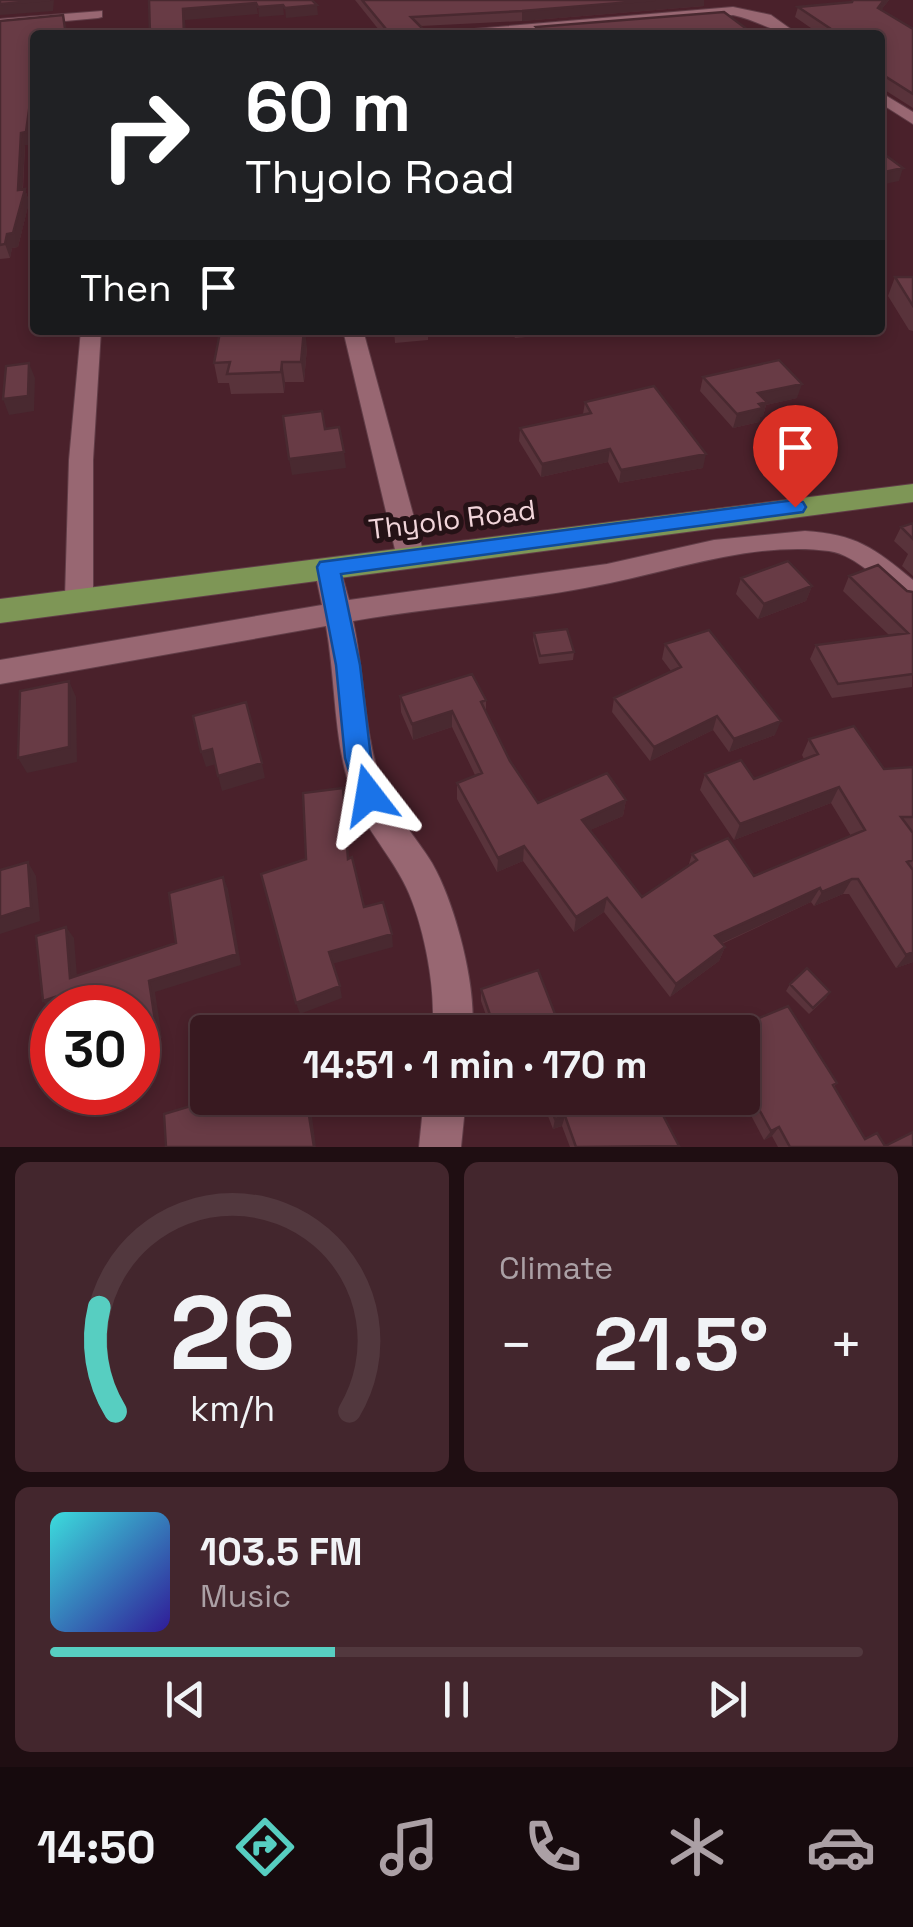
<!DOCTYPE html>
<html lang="en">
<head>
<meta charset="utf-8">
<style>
	body { margin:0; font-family:"Space Grotesk",sans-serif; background:#43262d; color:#f1f3f6; height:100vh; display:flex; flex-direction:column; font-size:38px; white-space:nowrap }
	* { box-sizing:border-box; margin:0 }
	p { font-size:32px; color:#aba0a5 }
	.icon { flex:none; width:55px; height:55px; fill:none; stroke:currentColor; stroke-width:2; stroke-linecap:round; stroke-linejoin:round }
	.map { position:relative; height:1147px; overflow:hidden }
	.panel { display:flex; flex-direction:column; gap:15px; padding:15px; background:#1f0e12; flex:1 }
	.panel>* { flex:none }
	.top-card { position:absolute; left:30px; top:30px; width:855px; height:305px; border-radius:10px; box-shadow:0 5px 15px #0003,0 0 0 2px #52383e; background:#202124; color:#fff; overflow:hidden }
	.speed { position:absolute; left:30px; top:985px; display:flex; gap:20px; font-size:50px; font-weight:700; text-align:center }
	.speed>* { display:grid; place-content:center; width:130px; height:130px; border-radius:50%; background:#381920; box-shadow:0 5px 15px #0003,0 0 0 2px #52383e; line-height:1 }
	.speed .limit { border:15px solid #d22; background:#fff; color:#111 }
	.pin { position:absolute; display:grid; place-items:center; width:85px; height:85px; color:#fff; margin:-102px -42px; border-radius:50% 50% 50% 0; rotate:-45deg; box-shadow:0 0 10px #0007 }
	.pin .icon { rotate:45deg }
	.me { position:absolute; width:110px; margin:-55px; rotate:346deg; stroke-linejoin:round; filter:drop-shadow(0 0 8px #0008) }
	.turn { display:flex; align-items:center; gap:35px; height:210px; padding:0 50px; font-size:45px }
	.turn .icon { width:130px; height:130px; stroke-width:2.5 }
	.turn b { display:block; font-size:70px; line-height:85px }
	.then { display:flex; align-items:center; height:95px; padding:0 50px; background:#0003; gap:20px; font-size:38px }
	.big { font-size:75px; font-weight:700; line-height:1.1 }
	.panel .card { flex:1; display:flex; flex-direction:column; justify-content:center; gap:15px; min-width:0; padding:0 35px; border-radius:15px; background:#43262d }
	.panel .dial { align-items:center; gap:0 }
	.dial svg { height:260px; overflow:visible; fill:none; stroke:#52383e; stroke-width:7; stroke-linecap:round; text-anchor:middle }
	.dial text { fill:#f1f3f6; stroke:none }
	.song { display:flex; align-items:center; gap:30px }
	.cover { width:120px; height:120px; border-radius:15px; background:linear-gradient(135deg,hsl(180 70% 55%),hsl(250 70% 35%)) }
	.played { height:10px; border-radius:5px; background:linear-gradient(90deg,#57cec1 35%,#52383e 35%) }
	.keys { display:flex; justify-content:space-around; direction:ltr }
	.heat { display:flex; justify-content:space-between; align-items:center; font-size:55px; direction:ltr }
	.panel .tiles { flex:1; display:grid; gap:15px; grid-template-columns:1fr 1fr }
	.card:last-child { grid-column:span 2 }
	.trip { position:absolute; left:190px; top:1015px; width:570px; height:100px; border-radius:10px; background:#381920; box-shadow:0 5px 15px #0003,0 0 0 2px #52383e; font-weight:700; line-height:100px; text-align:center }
	.menu { display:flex; height:160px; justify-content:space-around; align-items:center; background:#160a0d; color:#aba0a5 }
	.menu .icon { width:70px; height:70px }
	.menu .current { color:#57cec1 }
	.menu b { font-size:45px; color:#f1f3f6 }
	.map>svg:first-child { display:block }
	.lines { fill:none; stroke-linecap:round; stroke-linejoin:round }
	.street-casing { stroke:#613d47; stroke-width:2 }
	.highway-casing { stroke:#613d47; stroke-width:2 }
	.street { fill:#986772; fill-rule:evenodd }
	.highway { fill:#7e9656; fill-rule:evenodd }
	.wall { fill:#59333b }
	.shaded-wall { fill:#492930 }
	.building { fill:#683b45; stroke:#492930; stroke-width:2.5 }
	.route { fill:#1a73e8; stroke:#114b97; stroke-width:2.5 }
	.labels { text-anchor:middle; stroke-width:10; stroke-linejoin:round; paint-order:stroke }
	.street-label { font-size:28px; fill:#f1d5da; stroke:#251216 }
</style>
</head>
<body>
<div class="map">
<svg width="913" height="1147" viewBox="0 0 913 1147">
	<rect width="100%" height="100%" fill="#4a212b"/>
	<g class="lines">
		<defs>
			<path id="street" d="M 733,7 L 771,15 L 799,35 C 779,35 757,20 733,15 L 496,35 L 443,35 L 450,31 Z
				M 102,11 L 102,17 L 98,18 L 0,27 L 0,19 Z
				M 880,92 L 913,112 L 913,124 L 880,103 Z
				M 81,330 L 101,330 L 93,460 L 93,598 L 89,605 L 79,608 L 69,605 L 65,598 L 69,460 Z
				M 343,330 L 363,330 L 425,558 L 421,565 L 401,565 L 397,558 Z
				M 805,531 C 856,534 874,548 913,580 L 913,605 L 903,602 C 882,584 857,555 829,551 C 759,541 678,569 610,583 C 526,601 438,606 353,621 C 365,674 363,735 383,786 C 393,813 417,838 432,863 C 455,903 477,987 472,1032 L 432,1032 C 437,990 423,918 403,881 C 388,852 363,825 352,794 C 333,741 336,681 326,626 L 0,684 L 0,660 L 322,605 L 314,567 L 318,560 L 338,560 L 349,600 L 607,564 L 714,540 Z
				M 424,1098 L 466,1098 L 461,1147 L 419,1147 Z"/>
			<path id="highway" d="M 913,484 L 913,502 L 0,623 L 0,599 Z"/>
		</defs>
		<use href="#street" class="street-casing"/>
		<use href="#highway" class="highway-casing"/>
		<use href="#street" class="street"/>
		<use href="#highway" class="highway"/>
	</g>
	<path class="wall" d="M 355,0 L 704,0 L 704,6 L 522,21 L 421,26 L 429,35 L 383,35 Z
		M 889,0 L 881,10 L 913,29 L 913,108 L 880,87 L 880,35 L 821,35 L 795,17 L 798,7 Z
		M 0,21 L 66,26 L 67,35 L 35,35 L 35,116 L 33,116 L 29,145 L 25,145 L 23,189 L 25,189 L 29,202 L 18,247 L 12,248 L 10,258 L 0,259 Z
		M 536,27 L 748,30 L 747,35 L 536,35 Z
		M 895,277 L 913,277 L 913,331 L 909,330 L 888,296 Z
		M 394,330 L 454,330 L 433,333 L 428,336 L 428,340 L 395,343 Z
		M 501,330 L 548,330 L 547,335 L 515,338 L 511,331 L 502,333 Z
		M 231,332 L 307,347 L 304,382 L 285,382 L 284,393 L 231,394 L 229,383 L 218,383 L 214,363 Z
		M 703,377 L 797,398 L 766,405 L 763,416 L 760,417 L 759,422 L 733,428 L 700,391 Z
		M 585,402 L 703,468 L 619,483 L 608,462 L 541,477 L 519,441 L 520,428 L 583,414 Z
		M 913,523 L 913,576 L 902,566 L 908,554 L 894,541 L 901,527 Z
		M 849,576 L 913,592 L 912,687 L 832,698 L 810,659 L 816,645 L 889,635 L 843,591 Z
		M 741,578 L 812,586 L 806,601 L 758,619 L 736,594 Z
		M 534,633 L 574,652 L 573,660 L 539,664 L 533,640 Z
		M 665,644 L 775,735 L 729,752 L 713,730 L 650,761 L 612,712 L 614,698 L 671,671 L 662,659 Z
		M 400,696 L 486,700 L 486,712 L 510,761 L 538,803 L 626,800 L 623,816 L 590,830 L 642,897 L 688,867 L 692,854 L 754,876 L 851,836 L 831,803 L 734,840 L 700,790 L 705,774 L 754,779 L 804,759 L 802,755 L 809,739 L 884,769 L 913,767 L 913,962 L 896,968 L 849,894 L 843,894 L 814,906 L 811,902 L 722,944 L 725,947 L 719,961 L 670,997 L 604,912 L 574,932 L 523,861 L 497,872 L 457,799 L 457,783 L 475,775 L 452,727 L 413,740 L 401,712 Z
		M 790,984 L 830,992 L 826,998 L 809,1014 L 786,991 Z
		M 481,989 L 562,1032 L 492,1032 L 481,1001 Z
		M 742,1032 L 837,1083 L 834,1087 L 865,1139 L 885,1146 L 913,1147 L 778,1147 L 772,1136 L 764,1140 L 745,1104 L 749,1098 L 742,1085 Z
		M 541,1098 L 654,1098 L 679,1147 L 570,1147 L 562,1126 L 553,1129 Z"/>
	<path class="shaded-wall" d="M 54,0 L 53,11 L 0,15 L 0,4 Z
		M 655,0 L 704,0 L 704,6 L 522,21 L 522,11 Z
		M 884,0 L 889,0 L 875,18 L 878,8 Z
		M 256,3 L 258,14 L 185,20 L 186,35 L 184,35 L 183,9 Z
		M 283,5 L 284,15 L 259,17 L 258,7 Z
		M 317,5 L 318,15 L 286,18 L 285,8 Z
		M 30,103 L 33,116 L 29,145 L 25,145 L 22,199 L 25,189 L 29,202 L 18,247 L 12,248 L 10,258 L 5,244 L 18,190 L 21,133 Z
		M 903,168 L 899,181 L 880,185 L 880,173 Z
		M 305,330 L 307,347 L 304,382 L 301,362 Z
		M 428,330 L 454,330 L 428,336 Z
		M 282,362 L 285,382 L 284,393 L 281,372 Z
		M 29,363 L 35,378 L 34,411 L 9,415 L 3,399 Z
		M 802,384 L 797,398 L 766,405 L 763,416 L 760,417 L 759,422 L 733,428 L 737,414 L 758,393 Z
		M 610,449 L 608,462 L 541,477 L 542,464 Z
		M 344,452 L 346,468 L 292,475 L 289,459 Z
		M 706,454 L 703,468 L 619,483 L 621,470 Z
		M 812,586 L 806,601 L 758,619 L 764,604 Z
		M 69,681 L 76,697 L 77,762 L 27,773 L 18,758 Z
		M 452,711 L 452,727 L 413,740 L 412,724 Z
		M 717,716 L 713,730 L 650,761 L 654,747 Z
		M 781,721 L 775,735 L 729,752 L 734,739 Z
		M 212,749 L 216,764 L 206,767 L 201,752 Z
		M 262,763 L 265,778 L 222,791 L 218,776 Z
		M 839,787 L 831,803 L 734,840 L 740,824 Z
		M 626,800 L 623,816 L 579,835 L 582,820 Z
		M 524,846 L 523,861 L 497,872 L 498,858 Z
		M 28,862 L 36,876 L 40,921 L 0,934 L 0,917 Z
		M 223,877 L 228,889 L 241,965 L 155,992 L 162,1038 L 138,1047 L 138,1034 L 149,981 Z
		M 852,879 L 843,894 L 814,906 L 822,892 Z
		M 820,888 L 811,902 L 709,949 L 715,936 Z
		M 607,898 L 604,912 L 574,932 L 576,917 Z
		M 66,927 L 74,938 L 78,989 L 70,978 Z
		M 392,934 L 393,947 L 332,964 L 329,952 Z
		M 725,947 L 719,961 L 670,997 L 676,984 Z
		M 913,952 L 913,962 L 896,968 L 906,955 Z
		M 340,986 L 342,998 L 300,1014 L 296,1003 Z
		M 55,997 L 63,1008 L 52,1008 L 51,1012 L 43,1001 Z
		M 315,1098 L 344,1098 L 312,1117 L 316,1147 L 314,1147 L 307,1103 Z
		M 565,1116 L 562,1126 L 553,1129 L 555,1119 Z
		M 779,1127 L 772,1136 L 764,1140 L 771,1131 Z"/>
	<path class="building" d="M 0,0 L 50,0 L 0,4 Z
		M 149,0 L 312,0 L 317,5 L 285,8 L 283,5 L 258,7 L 256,3 L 183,9 L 184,35 L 150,35 Z
		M 362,0 L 655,0 L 522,11 L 411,17 L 429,35 L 391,35 Z
		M 853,0 L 884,0 L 878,8 L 913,29 L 913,94 L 880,73 L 880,35 L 840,35 L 798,7 L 852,2 Z
		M 724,12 L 748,30 L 673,35 L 544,35 L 536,27 Z
		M 63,15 L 66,35 L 35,35 L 35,103 L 30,103 L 26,132 L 21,133 L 18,190 L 25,189 L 13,233 L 7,234 L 5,244 L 0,245 L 0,21 Z
		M 880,151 L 903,168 L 880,173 Z
		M 895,277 L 913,277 L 913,306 Z
		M 231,330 L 304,330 L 301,362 L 282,362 L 281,372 L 227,374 L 230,362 L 214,363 L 220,332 L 231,332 Z
		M 779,360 L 802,384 L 758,393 L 767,402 L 759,404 L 763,408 L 737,414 L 703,377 Z
		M 29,363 L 28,396 L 3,399 L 6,366 Z
		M 654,386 L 706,454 L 621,470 L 610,449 L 542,464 L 520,428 L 591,413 L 585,402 Z
		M 322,411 L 325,429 L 339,427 L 344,452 L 289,459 L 283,416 Z
		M 913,523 L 913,539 L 901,527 Z
		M 788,561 L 812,586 L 764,604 L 741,578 Z
		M 878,565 L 907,591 L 913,592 L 913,674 L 838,684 L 816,645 L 908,633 L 849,576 Z
		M 567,629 L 574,652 L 540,656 L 534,633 Z
		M 709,630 L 781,721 L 734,739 L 717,716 L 654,747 L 614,698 L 681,667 L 665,644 Z
		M 472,674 L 486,700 L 481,702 L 510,761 L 538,803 L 607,773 L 626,800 L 582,820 L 642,897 L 697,860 L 692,854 L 728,838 L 754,876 L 865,830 L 839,787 L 740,824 L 705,774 L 741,760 L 754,779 L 818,754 L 809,739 L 854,726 L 884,769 L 913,767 L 913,817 L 901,817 L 913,833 L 913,860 L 907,862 L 913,870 L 913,952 L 906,955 L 858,879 L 852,879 L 822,892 L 820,888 L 715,936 L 725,947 L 676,984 L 607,898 L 576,917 L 524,846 L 498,858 L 457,783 L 482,773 L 452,711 L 412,724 L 400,696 Z
		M 69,681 L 69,747 L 18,758 L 20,691 Z
		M 246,702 L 262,763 L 218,776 L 212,749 L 201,752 L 193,716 Z
		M 343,788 L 348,859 L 352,857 L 364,907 L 383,902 L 392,934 L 329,952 L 340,986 L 296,1003 L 261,874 L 306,859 L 303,793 Z
		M 28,862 L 31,907 L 0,917 L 0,870 Z
		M 223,877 L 237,954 L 149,981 L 156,1027 L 138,1034 L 138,1008 L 56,1008 L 55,997 L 43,1001 L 36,936 L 66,927 L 70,978 L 176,943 L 169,893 Z
		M 807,968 L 830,992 L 813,1008 L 790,984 Z
		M 538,970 L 562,1032 L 496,1032 L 481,989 Z
		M 788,1006 L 837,1083 L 833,1085 L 865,1139 L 877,1133 L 885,1146 L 913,1132 L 913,1147 L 790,1147 L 779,1127 L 771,1131 L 751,1095 L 757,1092 L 742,1064 L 742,1032 L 725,1032 Z
		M 214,1098 L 315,1098 L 307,1103 L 314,1147 L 166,1147 L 164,1114 L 214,1099 Z
		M 547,1098 L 654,1098 L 679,1146 L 576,1147 L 565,1116 L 555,1119 Z"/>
	<path class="route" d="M 795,500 L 803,502 L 806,507 L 803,512 L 341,574 L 360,665 L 371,758 L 383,795 L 379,804 L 369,807 L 359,804 L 345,758 L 336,665 L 317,567 L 320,562 Z"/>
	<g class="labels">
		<g class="street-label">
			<text transform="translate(452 519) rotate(-7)" y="10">Thyolo Road</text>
		</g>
	</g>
</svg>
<div class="speed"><div class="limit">30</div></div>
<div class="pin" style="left:795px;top:507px;background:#d93025"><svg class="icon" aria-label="arrive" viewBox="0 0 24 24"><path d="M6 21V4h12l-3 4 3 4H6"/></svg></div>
<svg class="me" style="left:369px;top:795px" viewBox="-20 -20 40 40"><path d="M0-17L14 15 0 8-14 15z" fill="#1a73e8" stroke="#fff" stroke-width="4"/></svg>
<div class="trip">14:51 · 1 min · 170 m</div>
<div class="top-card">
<div class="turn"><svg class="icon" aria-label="right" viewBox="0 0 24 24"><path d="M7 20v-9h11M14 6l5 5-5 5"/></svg><div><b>60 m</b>Thyolo Road</div></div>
<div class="then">Then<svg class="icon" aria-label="arrive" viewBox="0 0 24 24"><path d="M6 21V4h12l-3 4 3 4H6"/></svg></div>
</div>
</div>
<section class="panel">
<div class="tiles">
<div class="card dial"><svg viewBox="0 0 100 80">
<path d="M14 69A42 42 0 1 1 86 69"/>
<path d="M14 69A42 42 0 0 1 9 37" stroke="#57cec1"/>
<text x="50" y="56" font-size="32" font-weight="700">26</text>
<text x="50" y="72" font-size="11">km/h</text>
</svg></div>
<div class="card"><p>Climate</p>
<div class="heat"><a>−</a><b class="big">21.5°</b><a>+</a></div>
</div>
<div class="card">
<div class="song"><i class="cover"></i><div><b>103.5 FM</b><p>Music</p></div></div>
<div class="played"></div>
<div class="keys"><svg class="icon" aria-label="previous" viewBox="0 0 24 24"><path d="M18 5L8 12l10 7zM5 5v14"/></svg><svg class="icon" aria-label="pause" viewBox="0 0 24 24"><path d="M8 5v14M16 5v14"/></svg><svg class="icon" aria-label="next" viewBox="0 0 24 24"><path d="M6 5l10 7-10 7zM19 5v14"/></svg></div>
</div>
</div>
</section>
<nav class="menu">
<b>14:50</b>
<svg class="icon current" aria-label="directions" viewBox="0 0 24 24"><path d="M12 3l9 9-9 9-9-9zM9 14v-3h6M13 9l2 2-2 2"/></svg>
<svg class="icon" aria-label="music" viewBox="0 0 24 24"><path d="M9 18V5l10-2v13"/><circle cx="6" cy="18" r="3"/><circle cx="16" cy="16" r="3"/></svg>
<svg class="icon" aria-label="phone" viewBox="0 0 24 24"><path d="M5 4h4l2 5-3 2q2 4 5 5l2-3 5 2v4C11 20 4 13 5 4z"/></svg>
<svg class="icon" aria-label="climate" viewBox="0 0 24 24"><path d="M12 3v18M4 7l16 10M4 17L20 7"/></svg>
<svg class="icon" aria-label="car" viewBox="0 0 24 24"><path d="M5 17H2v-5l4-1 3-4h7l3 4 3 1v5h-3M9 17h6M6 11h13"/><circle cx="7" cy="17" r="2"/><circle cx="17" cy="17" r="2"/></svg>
</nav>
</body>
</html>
